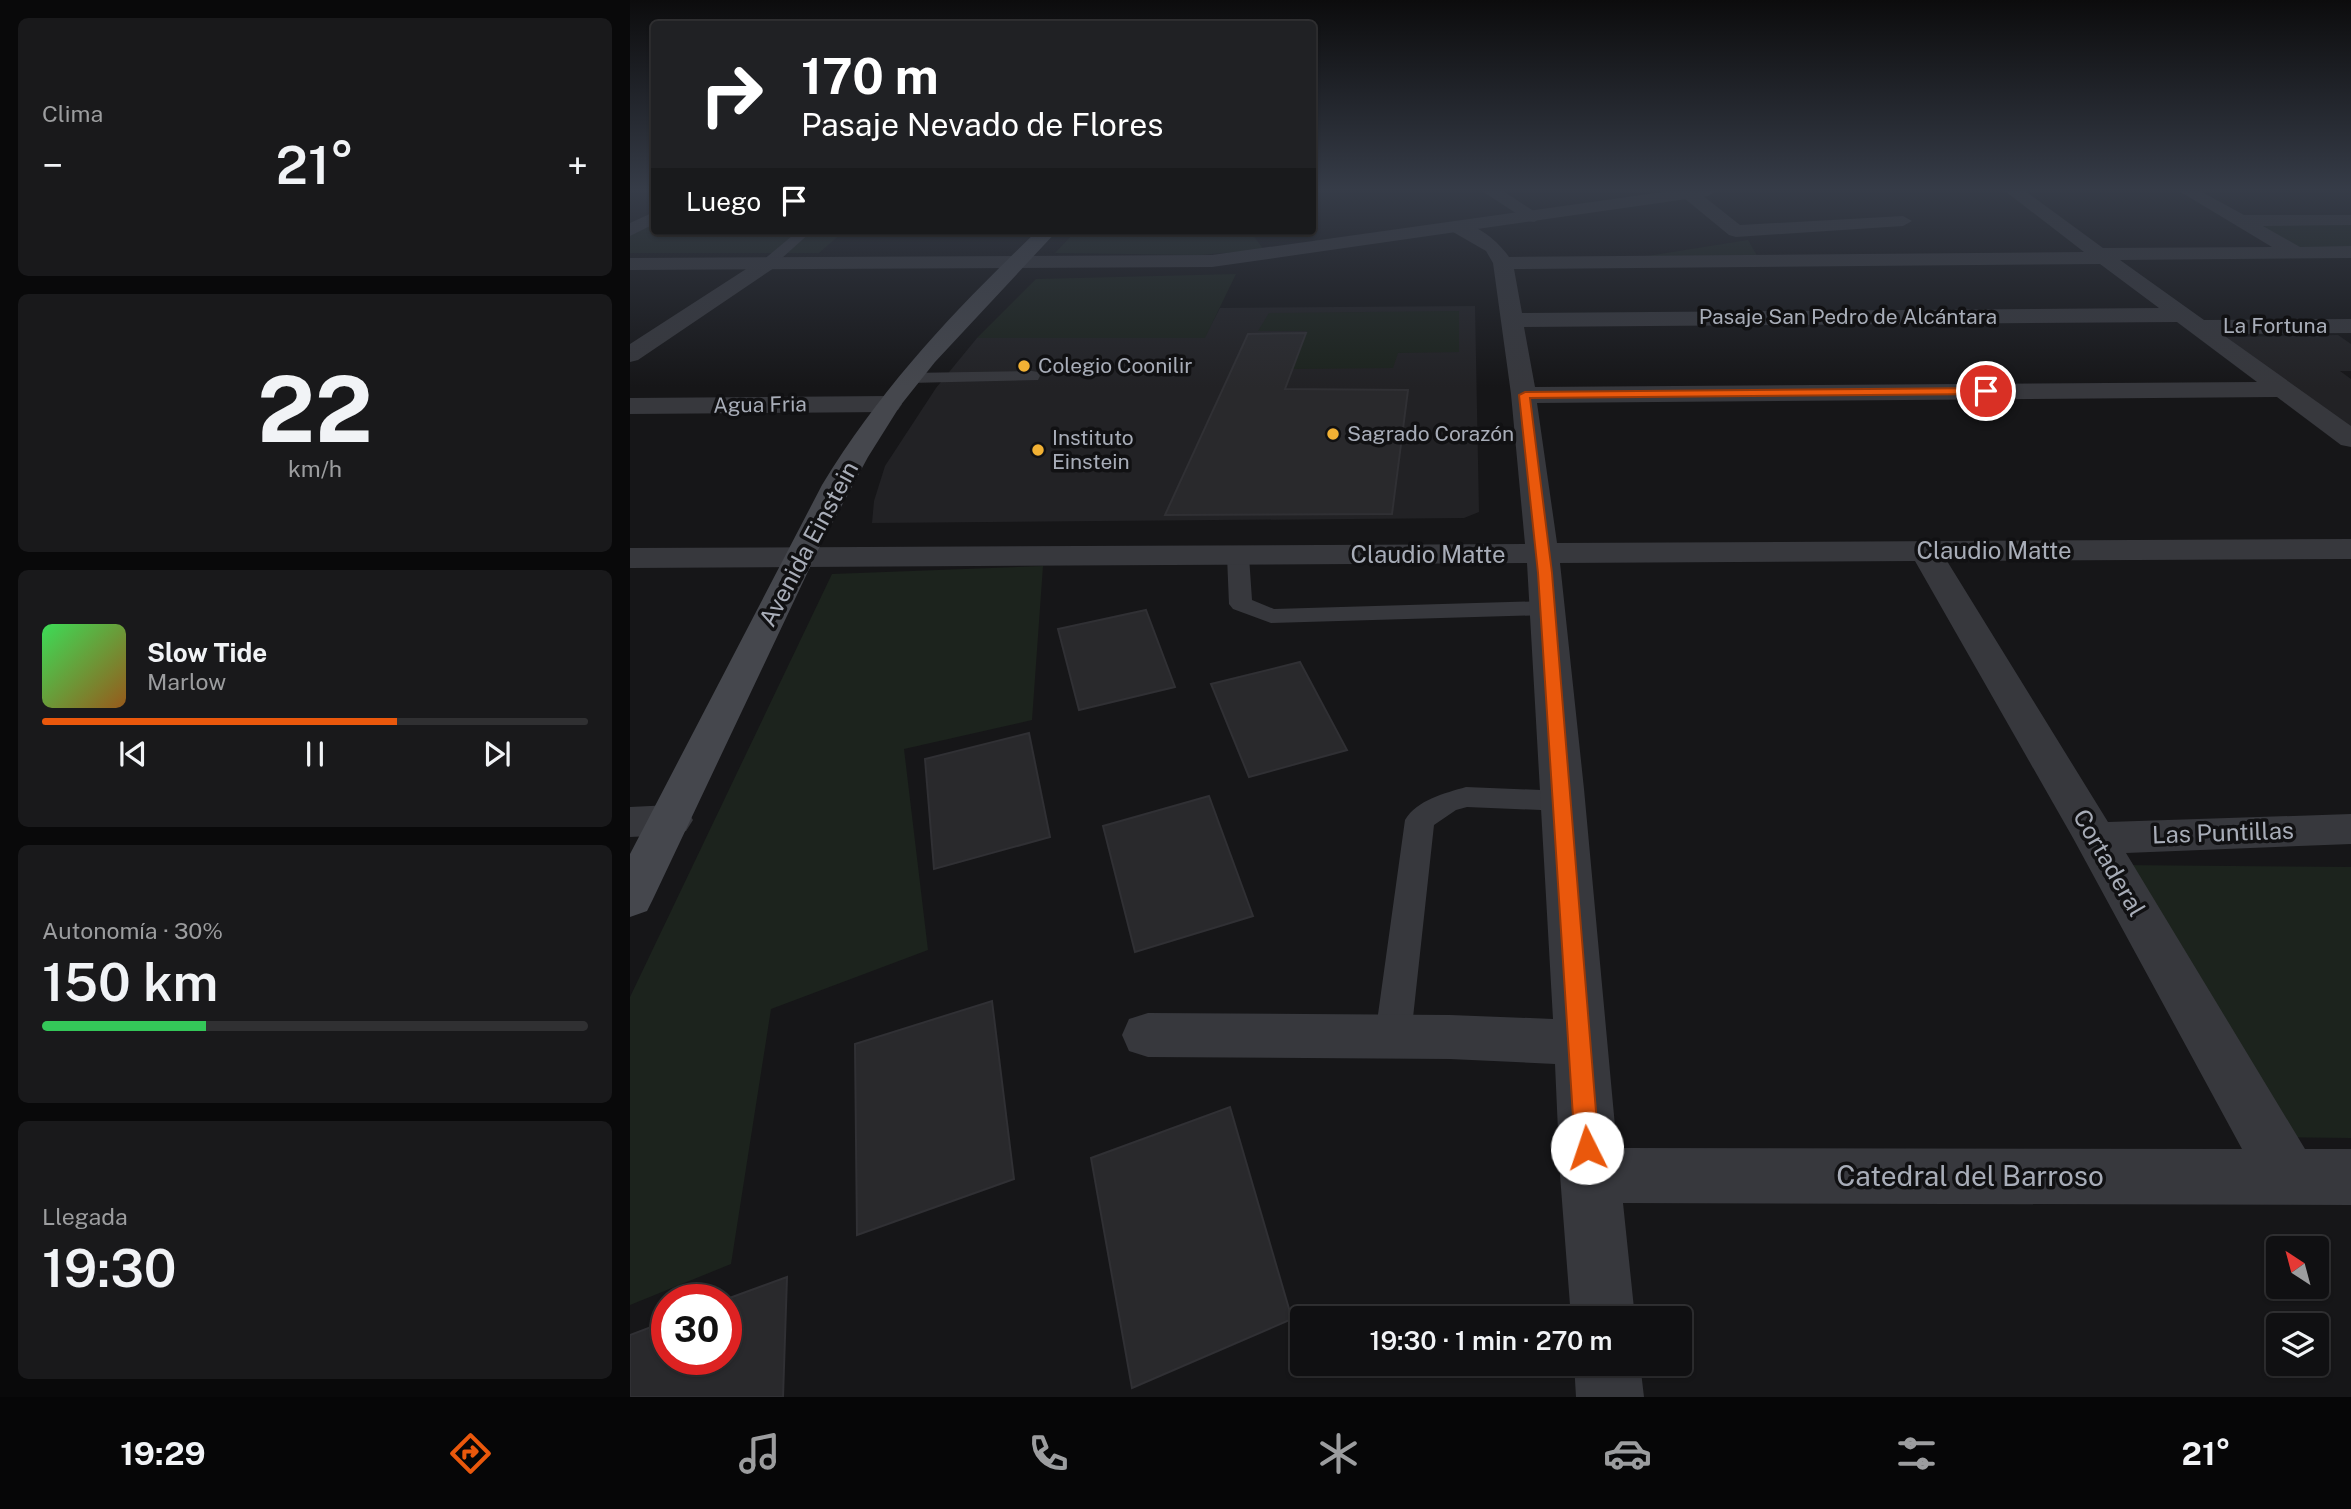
<!DOCTYPE html>
<html lang="es">
<head>
<meta charset="utf-8">
<style>
	body { margin:0; font-family:"Public Sans",sans-serif; background:#19191b; color:#f1f3f6; height:100vh; display:flex; flex-direction:column; font-size:26px; white-space:nowrap }
	* { box-sizing:border-box; margin:0 }
	p { font-size:23px; color:#9c9d9f }
	.icon { flex:none; width:38px; height:38px; fill:none; stroke:currentColor; stroke-width:2; stroke-linecap:round; stroke-linejoin:round }
	.map { position:relative; flex:1; overflow:hidden }
	.details { display:flex; flex-direction:column; gap:18px; padding:18px; background:#09090a; width:630px }
	.details>* { flex:none }
	.guide { position:absolute; left:21px; top:21px; width:665px; height:214px; border-radius:7px; box-shadow:0 2px 5px #0004,0 0 0 2px #303032; background:#202124; color:#fff; overflow:hidden }
	.needle { width:46px; rotate:324deg }
	.fabs { position:absolute; left:1636px; top:1236px; display:grid; gap:14px }
	.fabs a { display:grid; place-items:center; width:63px; height:63px; border-radius:7px; background:#101012; box-shadow:0 2px 5px #0004,0 0 0 2px #303032; font-size:35px }
	.speed { position:absolute; left:21px; top:1284px; display:flex; gap:14px; font-size:35px; font-weight:700; text-align:center }
	.speed>* { display:grid; place-content:center; width:91px; height:91px; border-radius:50%; background:#101012; box-shadow:0 2px 5px #0004,0 0 0 2px #303032; line-height:1 }
	.speed .limit { border:10px solid #d22; background:#fff; color:#111 }
	.pin { position:absolute; display:grid; place-items:center; width:60px; height:60px; color:#fff; margin:-30px; border:4px solid #fff; border-radius:50%; box-shadow:0 2px 7px #0007 }
	.me { position:absolute; width:77px; margin:-38px; rotate:356deg; stroke-linejoin:round; filter:drop-shadow(0 0 5px #0008) }
	.turn { display:flex; align-items:center; gap:24px; height:147px; padding:0 35px; font-size:32px }
	.turn .icon { width:91px; height:91px; stroke-width:2.5 }
	.turn b { display:block; font-size:49px; line-height:60px }
	.then { display:flex; align-items:center; height:66px; padding:0 35px; background:#0003; gap:14px; font-size:26px }
	.big { font-size:52px; font-weight:600; line-height:1.1 }
	.details .card { flex:1; display:flex; flex-direction:column; justify-content:center; gap:10px; min-width:0; padding:0 24px; border-radius:10px; background:#19191b }
	.details .dial { align-items:center; gap:0 }
	.dial b { font-size:91px; line-height:1 }
	.song { display:flex; align-items:center; gap:21px }
	.cover { width:84px; height:84px; border-radius:10px; background:linear-gradient(135deg,hsl(130 70% 55%),hsl(30 70% 35%)) }
	.played { height:7px; border-radius:4px; background:linear-gradient(90deg,#ea580c 65%,#303032 65%) }
	.keys { display:flex; justify-content:space-around; direction:ltr }
	.heat { display:flex; justify-content:space-between; align-items:center; font-size:38px; direction:ltr }
	.charge { height:10px; border-radius:5px; background:linear-gradient(90deg,#34c759 30%,#303032 0) }
	.trip { position:absolute; left:660px; top:1306px; width:402px; height:70px; border-radius:7px; background:#101012; box-shadow:0 2px 5px #0004,0 0 0 2px #303032; font-weight:600; line-height:70px; text-align:center }
	.dock { display:flex; height:112px; justify-content:space-around; align-items:center; background:#060607; color:#9c9d9f }
	.dock .icon { width:49px; height:49px }
	.dock .selected { color:#ea580c }
	.dock b { font-size:32px; color:#f1f3f6 }
	main { display:flex; flex:1; min-height:0 }
	.map>svg:first-child { display:block }
	.built { fill:#222225 }
	.green { fill:#1c231d }
	.building { fill:#29292c; stroke:#303034; stroke-width:2 }
	.lines { fill:none; stroke-linecap:round; stroke-linejoin:round }
	.service { fill:#37383d; fill-rule:evenodd }
	.minor { fill:#37383d; fill-rule:evenodd }
	.tertiary { fill:#37383d; fill-rule:evenodd }
	.secondary { fill:#45474d; fill-rule:evenodd }
	.route { fill:#ea580c; stroke:#983908; stroke-width:2 }
	.poi-dot { fill:#f2b134; stroke:#111113; stroke-width:2.5 }
	.labels { text-anchor:middle; stroke-width:7; stroke-linejoin:round; paint-order:stroke }
	.far-street-label { font-size:21px; fill:#a8adb8; stroke:#111113 }
	.far-poi-label { font-size:21px; fill:#a8adb8; stroke:#111113; text-anchor:start }
	.street-label { font-size:24px; fill:#a8adb8; stroke:#111113 }
	.near-street-label { font-size:28px; fill:#a8adb8; stroke:#111113 }
</style>
</head>
<body>
<main>
<section class="details">
<div class="card"><p>Clima</p>
<div class="heat"><a>−</a><b class="big">21°</b><a>+</a></div>
</div>
<div class="card dial"><b>22</b><p>km/h</p></div>
<div class="card">
<div class="song"><i class="cover"></i><div><b>Slow Tide</b><p>Marlow</p></div></div>
<div class="played"></div>
<div class="keys"><svg class="icon" aria-label="previous" viewBox="0 0 24 24"><path d="M18 5L8 12l10 7zM5 5v14"/></svg><svg class="icon" aria-label="pause" viewBox="0 0 24 24"><path d="M8 5v14M16 5v14"/></svg><svg class="icon" aria-label="next" viewBox="0 0 24 24"><path d="M6 5l10 7-10 7zM19 5v14"/></svg></div>
</div>
<div class="card"><p>Autonomía · 30%</p><b class="big">150 km</b><div class="charge"></div></div>
<div class="card"><p>Llegada</p><b class="big">19:30</b></div>
</section>
<div class="map">
<svg width="1721" height="1397" viewBox="0 0 1721 1397">
	<rect width="100%" height="100%" fill="#161618"/>
	<path class="built" d="M 845,306 L 849,512 L 834,518 L 242,523 L 244,501 L 255,466 L 306,388 L 347,338 L 574,338 L 590,308 Z
		M 1708,335 L 1721,344 L 1721,371 L 1710,371 L 1721,379 L 1721,431 L 1596,337 Z"/>
	<path class="green" d="M 24,220 L 24,231 L 214,231 L 189,253 L 0,253 L 0,233 Z
		M 1721,222 L 1721,247 L 1661,248 L 1618,223 Z
		M 446,231 L 620,231 L 634,250 L 568,255 L 425,253 Z
		M 1118,240 L 1129,259 L 1011,257 Z
		M 606,274 L 575,338 L 347,338 L 406,279 Z
		M 829,311 L 829,352 L 768,353 L 763,368 L 663,369 L 677,331 L 628,331 L 639,313 Z
		M 413,566 L 402,720 L 274,749 L 298,950 L 141,1009 L 101,1264 L 0,1305 L 0,997 L 202,574 Z
		M 1489,865 L 1721,867 L 1721,1138 L 1643,1137 Z"/>
	<path class="building" d="M 676,333 L 655,389 L 778,390 L 762,514 L 535,515 L 618,334 Z
		M 516,610 L 545,687 L 449,710 L 428,629 Z
		M 670,662 L 717,750 L 619,777 L 581,684 Z
		M 399,733 L 420,837 L 304,869 L 295,759 Z
		M 579,796 L 623,916 L 505,952 L 473,826 Z
		M 362,1001 L 384,1179 L 227,1235 L 225,1044 Z
		M 600,1107 L 662,1319 L 502,1388 L 461,1158 Z
		M 157,1277 L 153,1397 L 0,1397 L 0,1335 L 37,1321 L 37,1360 L 96,1360 L 96,1300 L 94,1300 Z"/>
	<g class="lines">
		<path class="service" d="M 168,231 L 182,231 L 142,267 L 132,267 L 132,261 Z
			M 402,371 L 408,372 L 410,376 L 408,380 L 279,383 L 271,378 L 279,373 Z
			M 608,549 L 616,551 L 619,556 L 622,600 L 644,609 L 917,601 L 925,603 L 929,608 L 925,613 L 917,615 L 641,623 L 603,609 L 599,604 L 597,556 L 600,551 Z
			M 836,787 L 934,791 L 944,794 L 949,801 L 944,808 L 934,811 L 837,807 L 826,810 L 804,825 L 781,1036 L 776,1047 L 763,1051 L 750,1047 L 745,1036 L 775,820 C 787,800 815,793 836,787 Z"/>
		<path class="minor" d="M 852,191 L 873,191 L 913,217 L 904,222 L 898,221 Z
			M 1053,191 L 1067,191 L 1110,225 L 1273,216 L 1282,221 L 1273,226 L 1106,237 L 1099,235 L 1054,198 Z
			M 1375,191 L 1395,191 L 1473,248 L 1642,247 L 1549,191 L 1570,191 L 1614,215 L 1721,215 L 1721,225 L 1633,226 L 1670,247 L 1721,246 L 1721,258 L 1490,260 L 1574,320 L 1721,319 L 1721,333 L 1592,334 L 1721,426 L 1721,447 L 1711,445 L 1647,397 L 907,403 L 927,543 L 1721,539 L 1721,559 L 1317,561 L 1478,822 L 1721,814 L 1721,844 L 1496,853 L 1675,1149 L 1721,1149 L 1721,1205 L 993,1203 L 1005,1318 L 941,1318 L 930,1175 L 925,1064 L 820,1059 L 518,1057 L 499,1051 L 492,1035 L 499,1019 L 518,1013 L 820,1015 L 923,1019 L 897,563 L 0,568 L 0,548 L 895,544 L 881,394 L 863,263 L 856,251 L 823,232 L 821,228 L 823,224 C 843,219 869,242 879,257 L 1454,252 ZM 1470,264 L 1529,308 L 892,313 L 884,269 ZM 1547,322 L 1627,382 L 905,387 L 894,327 ZM 1285,561 L 1443,838 L 1612,1149 L 987,1148 L 954,789 L 930,563 Z
			M 24,212 L 24,224 L 0,236 L 0,223 Z
			M 137,258 L 144,260 L 147,264 L 144,268 L 8,360 L 0,362 L 0,344 L 130,260 Z
			M 259,396 L 268,398 L 272,404 L 268,410 L 259,412 L 0,414 L 0,398 Z
			M 41,805 L 56,809 L 63,820 L 56,831 L 41,835 L 0,837 L 0,807 Z
			M 944,1363 L 1010,1363 L 1014,1397 L 946,1397 Z"/>
		<path class="tertiary" d="M 1040,191 L 1086,191 L 1078,196 L 582,267 L 0,270 L 0,258 L 582,255 Z"/>
		<path class="secondary" d="M 407,231 L 427,231 L 305,362 L 270,406 L 238,457 L 191,544 L 23,899 L 17,911 L 0,917 L 0,854 L 192,485 C 253,385 323,312 407,231 Z"/>
	</g>
	<linearGradient id="sky" x2="0" y2="1"><stop stop-color="#0c0c0d"/><stop offset="0.49" stop-color="#363c48"/><stop offset="1" stop-color="#363c48" stop-opacity="0"/></linearGradient>
	<rect width="1721" height="387" fill="url(#sky)"/>
	<path class="route" d="M 1356,388 L 1359,389 L 1359,394 L 900,398 L 922,573 L 969,1148 L 965,1156 L 957,1159 L 949,1156 L 945,1148 L 908,573 L 889,395 L 895,392 Z"/>
	<g class="poi-dot">
		<circle cx="394" cy="366" r="7"/>
		<circle cx="703" cy="434" r="7"/>
		<circle cx="408" cy="450" r="7"/>
	</g>
	<g class="labels">
		<g class="far-street-label">
			<text x="1218" y="324">Pasaje San Pedro de Alcántara</text>
			<text x="1645" y="333">La Fortuna</text>
			<text transform="translate(130 405) rotate(-1)" y="7">Agua Fria</text>
		</g>
		<g class="far-poi-label">
			<text x="408" y="373">Colegio Coonilir</text>
			<text x="717" y="441">Sagrado Corazón</text>
			<text x="422" y="445">Instituto<tspan x="422" dy="24">Einstein</tspan></text>
		</g>
		<g class="street-label">
			<text transform="translate(179 544) rotate(-62)" y="8">Avenida Einstein</text>
			<text x="1364" y="559">Claudio Matte</text>
			<text x="798" y="563">Claudio Matte</text>
			<text transform="translate(1593 833) rotate(-2)" y="8">Las Puntillas</text>
			<text transform="translate(1479 863) rotate(60)" y="8">Cortaderal</text>
		</g>
		<g class="near-street-label">
			<text x="1340" y="1186">Catedral del Barroso</text>
		</g>
	</g>
</svg>
<div class="fabs">
<a><svg class="needle" viewBox="-14 -14 28 28"><path d="M0-13l5 13h-10z" fill="#e53935"/><path d="M0 13l5-13h-10z" fill="#9c9d9f"/></svg></a>
<a><svg class="icon" aria-label="layers" viewBox="0 0 24 24"><path d="M12 4l9 5-9 5-9-5zM3 14l9 5 9-5"/></svg></a>
</div>
<div class="speed"><div class="limit">30</div></div>
<div class="pin" style="left:1356px;top:391px;background:#d93025"><svg class="icon" aria-label="arrive" viewBox="0 0 24 24"><path d="M6 21V4h12l-3 4 3 4H6"/></svg></div>
<svg class="me" style="left:957px;top:1148px" viewBox="-20 -20 40 40"><circle r="19" fill="#fff"/><path d="M0-13L10 11 0 6-10 11z" fill="#ea580c"/></svg>
<div class="trip">19:30 · 1 min · 270 m</div>
<div class="guide">
<div class="turn"><svg class="icon" aria-label="right" viewBox="0 0 24 24"><path d="M7 20v-9h11M14 6l5 5-5 5"/></svg><div><b>170 m</b>Pasaje Nevado de Flores</div></div>
<div class="then">Luego<svg class="icon" aria-label="arrive" viewBox="0 0 24 24"><path d="M6 21V4h12l-3 4 3 4H6"/></svg></div>
</div>
</div>
</main>
<nav class="dock">
<b>19:29</b>
<svg class="icon selected" aria-label="directions" viewBox="0 0 24 24"><path d="M12 3l9 9-9 9-9-9zM9 14v-3h6M13 9l2 2-2 2"/></svg>
<svg class="icon" aria-label="music" viewBox="0 0 24 24"><path d="M9 18V5l10-2v13"/><circle cx="6" cy="18" r="3"/><circle cx="16" cy="16" r="3"/></svg>
<svg class="icon" aria-label="phone" viewBox="0 0 24 24"><path d="M5 4h4l2 5-3 2q2 4 5 5l2-3 5 2v4C11 20 4 13 5 4z"/></svg>
<svg class="icon" aria-label="climate" viewBox="0 0 24 24"><path d="M12 3v18M4 7l16 10M4 17L20 7"/></svg>
<svg class="icon" aria-label="car" viewBox="0 0 24 24"><path d="M5 17H2v-5l4-1 3-4h7l3 4 3 1v5h-3M9 17h6M6 11h13"/><circle cx="7" cy="17" r="2"/><circle cx="17" cy="17" r="2"/></svg>
<svg class="icon" aria-label="filters" viewBox="0 0 24 24"><path d="M4 7h16M4 17h16"/><circle cx="9" cy="7" r="2"/><circle cx="15" cy="17" r="2"/></svg>
<b>21°</b>
</nav>
</body>
</html>
